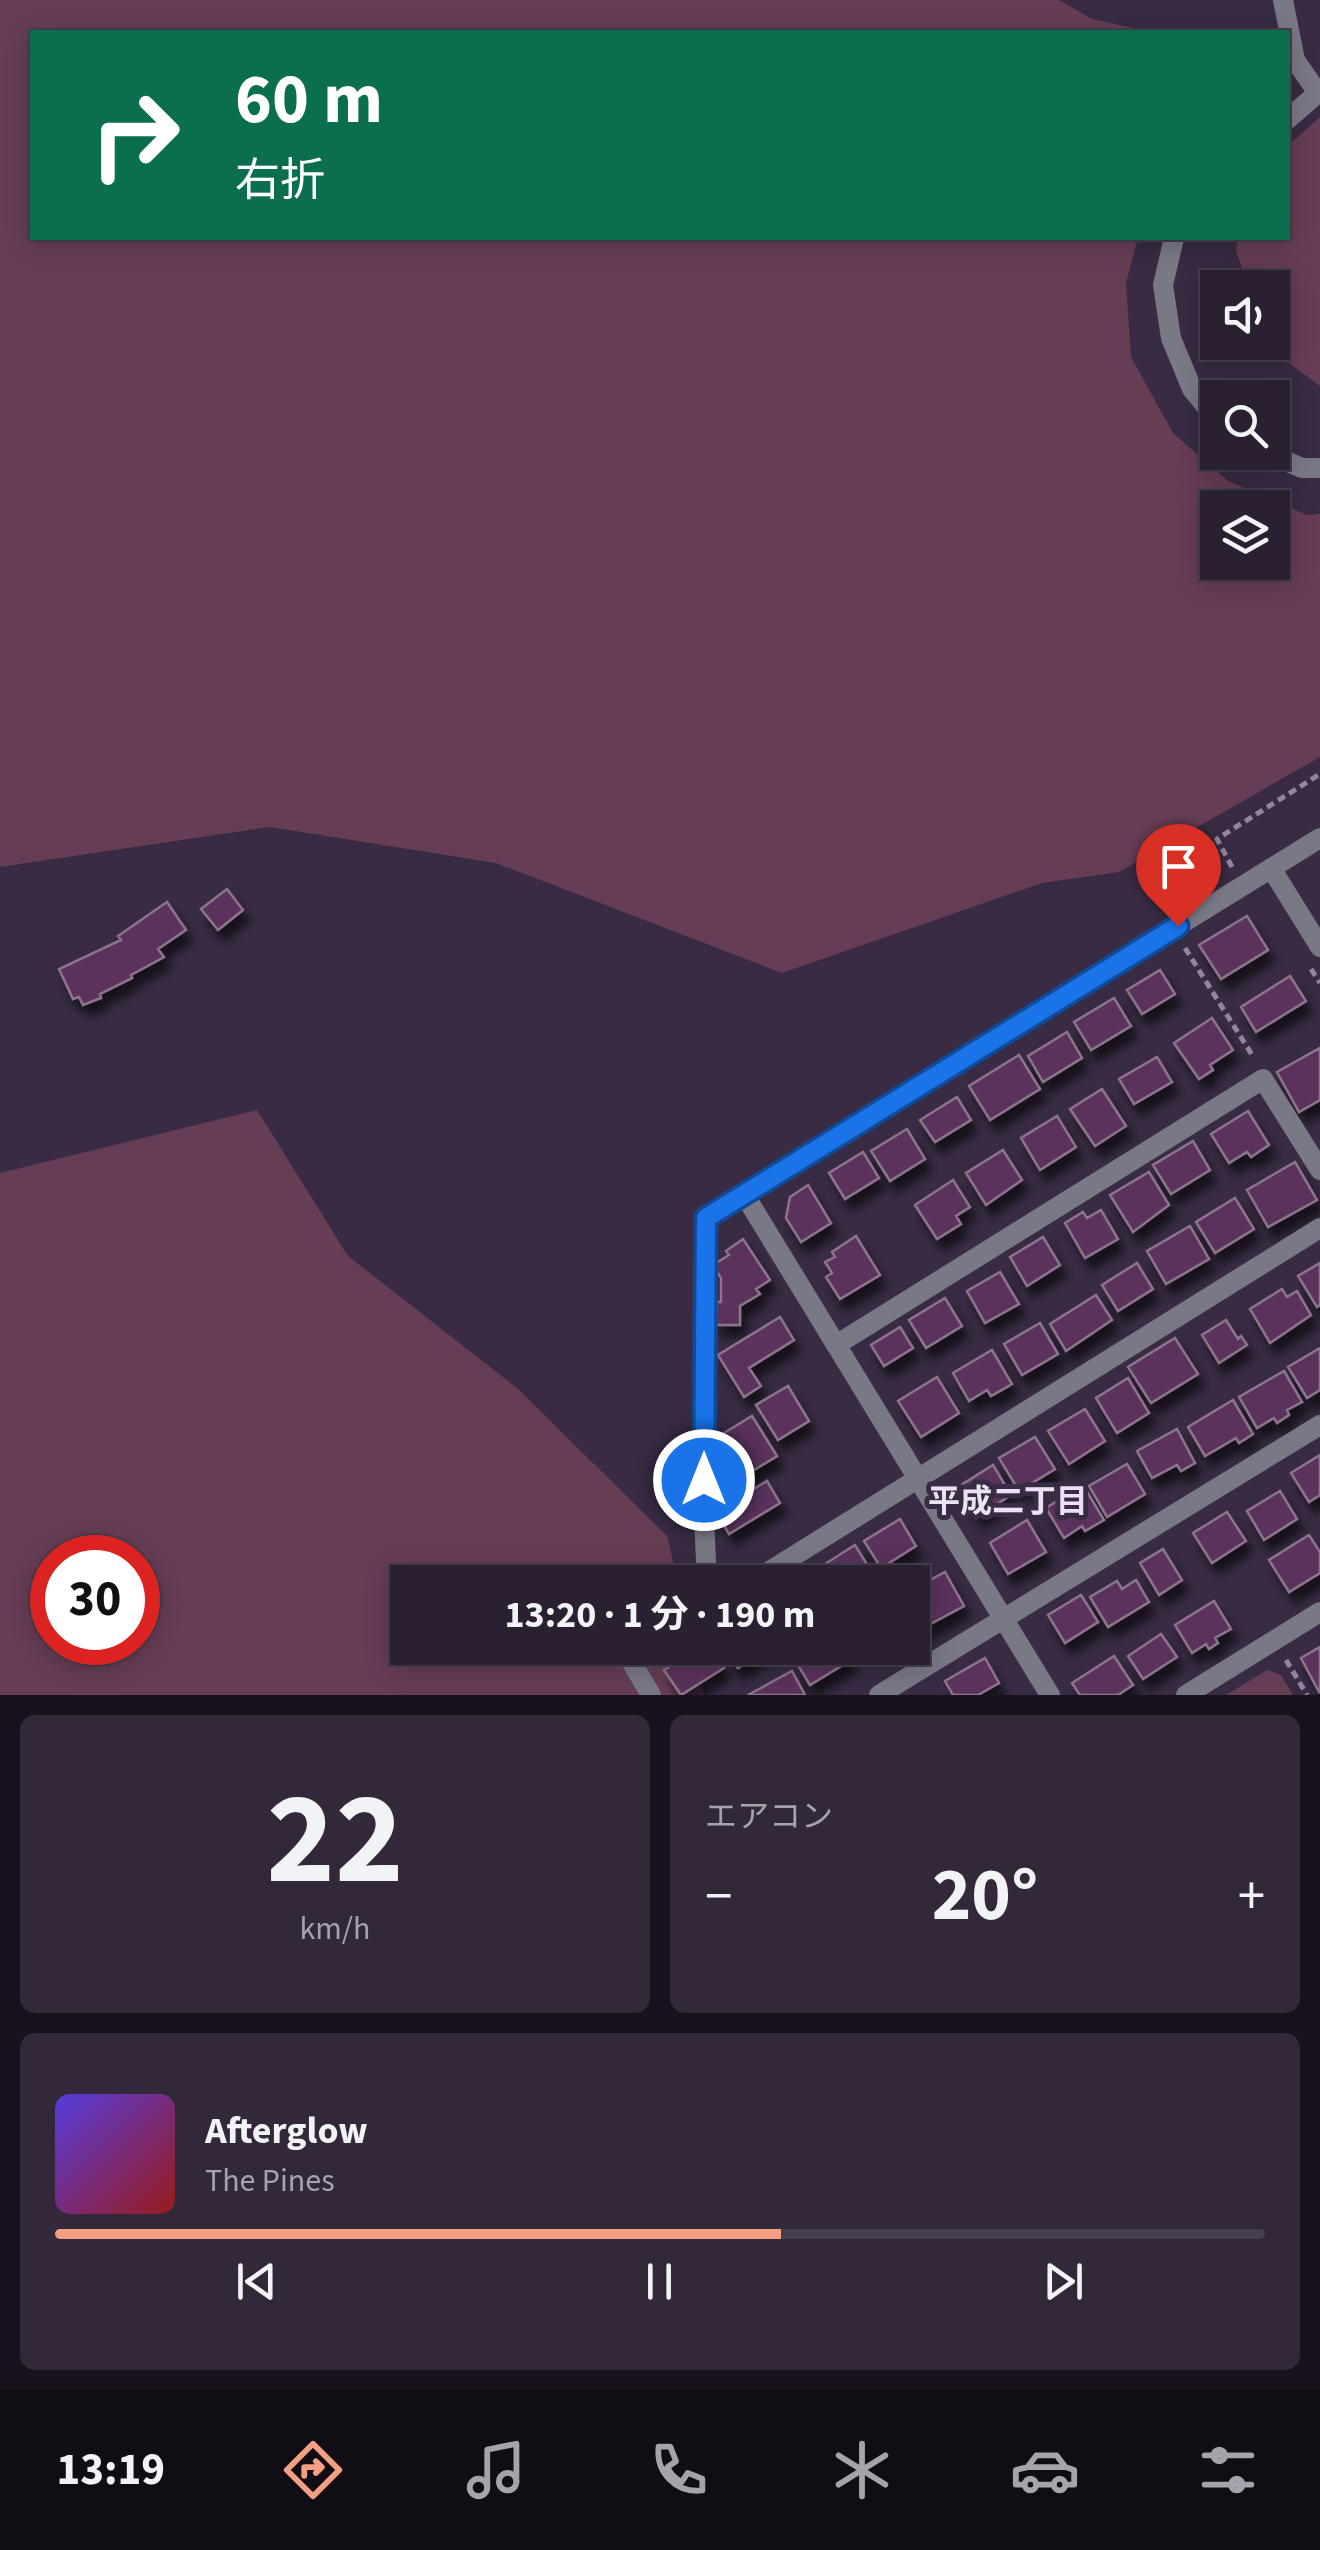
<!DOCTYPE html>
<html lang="ja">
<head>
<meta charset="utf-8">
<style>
	body { margin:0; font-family:"Source Sans 3","Noto Sans JP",sans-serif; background:#32283a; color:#f1f3f6; height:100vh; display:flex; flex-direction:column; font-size:38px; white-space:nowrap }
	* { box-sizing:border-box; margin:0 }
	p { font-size:32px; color:#a5a3ac }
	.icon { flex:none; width:55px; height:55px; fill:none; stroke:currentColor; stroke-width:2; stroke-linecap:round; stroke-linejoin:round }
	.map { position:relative; height:1695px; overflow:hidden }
	.sheet { display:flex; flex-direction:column; gap:20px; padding:20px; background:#17121c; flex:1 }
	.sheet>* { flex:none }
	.top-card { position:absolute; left:30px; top:30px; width:1260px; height:210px; border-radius:0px; box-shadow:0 5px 25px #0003,0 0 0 2px #463e4d; background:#0b6e4f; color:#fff; overflow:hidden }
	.tools { position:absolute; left:1200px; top:270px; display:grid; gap:20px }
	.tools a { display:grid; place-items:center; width:90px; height:90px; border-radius:0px; background:#2a2032; box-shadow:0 5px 25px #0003,0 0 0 2px #463e4d; font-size:50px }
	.speed { position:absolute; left:30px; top:1535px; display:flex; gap:20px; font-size:50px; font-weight:700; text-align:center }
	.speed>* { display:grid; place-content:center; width:130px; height:130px; border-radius:50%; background:#2a2032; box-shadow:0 5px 25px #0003,0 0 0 2px #463e4d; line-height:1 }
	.speed .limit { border:15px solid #d22; background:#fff; color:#111 }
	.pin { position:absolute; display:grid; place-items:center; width:85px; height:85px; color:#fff; margin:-102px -42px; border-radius:50% 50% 50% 0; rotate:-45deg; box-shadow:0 0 10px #0007 }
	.pin .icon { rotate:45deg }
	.me { position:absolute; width:110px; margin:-55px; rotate:0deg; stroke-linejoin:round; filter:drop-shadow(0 0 8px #0008) }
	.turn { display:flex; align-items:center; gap:35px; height:210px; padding:0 40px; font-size:45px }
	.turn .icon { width:130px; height:130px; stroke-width:2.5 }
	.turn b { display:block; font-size:70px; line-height:85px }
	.big { font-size:75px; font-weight:700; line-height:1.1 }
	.sheet .card { flex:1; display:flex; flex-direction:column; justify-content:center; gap:15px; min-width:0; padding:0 35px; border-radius:15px; background:#32283a }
	.sheet .dial { align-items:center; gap:0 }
	.dial b { font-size:130px; line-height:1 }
	.song { display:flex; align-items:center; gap:30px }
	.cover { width:120px; height:120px; border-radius:15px; background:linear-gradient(135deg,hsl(250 70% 55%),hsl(0 70% 35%)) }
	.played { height:10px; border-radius:5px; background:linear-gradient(90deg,#f3a082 60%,#463e4d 60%) }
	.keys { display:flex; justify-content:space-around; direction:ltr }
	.heat { display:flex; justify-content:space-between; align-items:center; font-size:55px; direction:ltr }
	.sheet .tiles { flex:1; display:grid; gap:20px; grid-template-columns:1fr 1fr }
	.card:last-child { grid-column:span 2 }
	.trip { position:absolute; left:390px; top:1565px; width:540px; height:100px; border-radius:0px; background:#2a2032; box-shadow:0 5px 25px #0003,0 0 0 2px #463e4d; font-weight:700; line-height:100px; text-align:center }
	.tab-bar { display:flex; height:160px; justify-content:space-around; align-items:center; background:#110d14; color:#a5a3ac }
	.tab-bar .icon { width:70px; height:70px }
	.tab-bar .current { color:#f3a082 }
	.tab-bar b { font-size:45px; color:#f1f3f6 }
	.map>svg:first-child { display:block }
	.green { fill:#653d54; fill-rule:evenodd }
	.building { fill:#5a325b; stroke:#8c748c; stroke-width:2.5; filter:url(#shadow) }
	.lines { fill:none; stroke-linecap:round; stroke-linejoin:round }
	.path { stroke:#91869a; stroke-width:5; stroke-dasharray:8 5; stroke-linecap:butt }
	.minor { stroke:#797885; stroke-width:20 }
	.tertiary { stroke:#797885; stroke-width:20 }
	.route-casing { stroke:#114b97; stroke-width:25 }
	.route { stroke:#1a73e8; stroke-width:18 }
	.labels { text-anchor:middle; stroke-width:10; stroke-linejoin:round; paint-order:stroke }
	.neighbourhood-label { font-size:32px; font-weight:bold; fill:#ebe3f3; stroke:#382b43 }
</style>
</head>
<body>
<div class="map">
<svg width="1320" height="1695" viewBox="0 0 1320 1695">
	<defs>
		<filter id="shadow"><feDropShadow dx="6" dy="11" stdDeviation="5" flood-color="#0009"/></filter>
	</defs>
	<rect width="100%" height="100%" fill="#382b43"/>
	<path class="green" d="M 0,0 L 1059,0 L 1092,19 L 1152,32 L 32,32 L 32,238 L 1138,238 L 1126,283 L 1131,357 L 1173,433 L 1228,481 L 1307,515 L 1320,514 L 1320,757 L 1119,872 L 1042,883 L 782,973 L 496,863 L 270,827 L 0,867 ZM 1218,508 L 1272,508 L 1272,562 L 1218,562 Z
		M 1320,117 L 1320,386 L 1270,349 L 1267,343 L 1272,342 L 1272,288 L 1249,287 L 1236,251 L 1238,238 L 1288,238 L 1288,146 Z
		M 257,1110 L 348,1256 L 517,1388 L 667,1536 L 678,1582 L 408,1582 L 408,1648 L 693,1648 L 704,1695 L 0,1695 L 0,1173 ZM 52,1558 L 138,1558 L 138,1642 L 52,1642 Z
		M 1267,1670 L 1281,1675 L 1293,1695 L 1226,1695 Z"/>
	<path class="building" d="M 227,889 L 243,910 L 218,930 L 201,909 Z
		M 167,902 L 186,930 L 158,949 L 164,957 L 131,975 L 132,978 L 100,994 L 101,998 L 83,1005 L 79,997 L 73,999 L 59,969 L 121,940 L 118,936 Z
		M 1247,916 L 1268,950 L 1221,979 L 1199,945 Z
		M 1160,970 L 1175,994 L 1142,1014 L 1127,990 Z
		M 1290,976 L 1306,1001 L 1256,1032 L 1241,1007 Z
		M 1114,998 L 1131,1026 L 1091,1050 L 1074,1022 Z
		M 1212,1018 L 1233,1050 L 1210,1065 L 1213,1070 L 1199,1079 L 1174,1043 Z
		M 1067,1032 L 1082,1058 L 1043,1082 L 1028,1056 Z
		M 1320,1048 L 1320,1100 L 1299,1112 L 1277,1072 Z
		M 1019,1055 L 1040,1089 L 990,1120 L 969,1086 Z
		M 1157,1057 L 1172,1082 L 1134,1104 L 1119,1079 Z
		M 1102,1089 L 1126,1126 L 1095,1146 L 1070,1109 Z
		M 957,1097 L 971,1120 L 935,1142 L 920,1120 Z
		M 1248,1111 L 1269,1145 L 1251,1157 L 1247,1152 L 1229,1163 L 1211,1134 Z
		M 1057,1116 L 1076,1147 L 1040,1170 L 1021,1138 Z
		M 907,1129 L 925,1159 L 890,1181 L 871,1151 Z
		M 1193,1141 L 1210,1170 L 1171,1194 L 1153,1165 Z
		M 1003,1150 L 1022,1180 L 986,1205 L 966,1173 Z
		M 863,1152 L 879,1178 L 845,1199 L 829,1173 Z
		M 1295,1162 L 1317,1200 L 1268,1227 L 1247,1190 Z
		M 1149,1172 L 1169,1205 L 1133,1232 L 1110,1195 Z
		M 953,1180 L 970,1207 L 956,1216 L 961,1224 L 937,1239 L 915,1205 Z
		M 808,1185 L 831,1223 L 801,1242 L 786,1218 L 790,1197 Z
		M 1235,1198 L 1254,1229 L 1215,1253 L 1196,1222 Z
		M 1101,1210 L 1118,1239 L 1085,1258 L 1065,1223 L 1083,1212 L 1087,1218 Z
		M 1190,1226 L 1209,1259 L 1166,1284 L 1147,1251 Z
		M 856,1236 L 880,1275 L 840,1299 L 826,1277 L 832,1273 L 825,1262 L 835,1257 L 832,1252 Z
		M 1043,1237 L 1060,1265 L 1027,1286 L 1010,1257 Z
		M 743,1239 L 770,1280 L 756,1289 L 760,1294 L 740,1306 L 740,1325 L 716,1325 L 717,1302 L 721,1302 L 721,1278 L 713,1265 L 729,1255 L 726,1251 Z
		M 1137,1263 L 1153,1289 L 1118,1311 L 1102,1285 Z
		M 1320,1263 L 1320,1305 L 1317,1307 L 1298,1276 Z
		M 1000,1272 L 1019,1304 L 985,1323 L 967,1291 Z
		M 1282,1289 L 1287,1297 L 1297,1291 L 1311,1315 L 1270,1343 L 1250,1309 Z
		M 1096,1295 L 1112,1320 L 1066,1351 L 1050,1324 Z
		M 945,1298 L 962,1326 L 926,1348 L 909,1320 Z
		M 780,1317 L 794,1340 L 749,1368 L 761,1386 L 744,1397 L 718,1355 Z
		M 1226,1320 L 1238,1339 L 1241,1336 L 1247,1345 L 1219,1363 L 1202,1335 Z
		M 1040,1323 L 1058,1354 L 1022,1375 L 1004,1344 Z
		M 900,1327 L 913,1348 L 884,1366 L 871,1345 Z
		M 1175,1338 L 1198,1374 L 1151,1403 L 1128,1367 Z
		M 1320,1348 L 1320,1390 L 1307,1398 L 1288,1367 Z
		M 992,1350 L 1012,1384 L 991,1396 L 987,1390 L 969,1401 L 953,1373 Z
		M 1284,1371 L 1302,1402 L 1287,1410 L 1289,1415 L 1277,1423 L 1274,1418 L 1257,1428 L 1239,1397 Z
		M 937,1377 L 959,1413 L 921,1437 L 898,1401 Z
		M 1128,1378 L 1149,1413 L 1117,1433 L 1096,1398 Z
		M 788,1386 L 809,1421 L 778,1440 L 756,1405 Z
		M 1233,1400 L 1253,1434 L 1239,1443 L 1236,1438 L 1205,1456 L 1188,1427 Z
		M 1085,1409 L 1105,1441 L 1069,1464 L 1048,1431 Z
		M 752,1416 L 777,1456 L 728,1486 L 709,1455 L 722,1447 L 716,1438 Z
		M 1177,1429 L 1195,1463 L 1181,1471 L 1177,1465 L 1152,1478 L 1137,1451 Z
		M 1035,1437 L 1055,1469 L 1019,1491 L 999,1458 Z
		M 1320,1455 L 1320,1495 L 1309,1502 L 1291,1473 Z
		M 1127,1464 L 1145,1494 L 1107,1517 L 1089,1486 Z
		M 993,1465 L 1011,1495 L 977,1517 L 958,1487 Z
		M 767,1481 L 780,1503 L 729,1534 L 716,1512 Z
		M 1083,1485 L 1104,1520 L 1085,1531 L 1082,1526 L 1064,1538 L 1046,1508 Z
		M 1280,1491 L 1297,1519 L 1264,1540 L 1247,1511 Z
		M 1227,1512 L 1246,1541 L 1212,1563 L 1193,1533 Z
		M 900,1519 L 916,1546 L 881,1568 L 864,1541 Z
		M 1027,1520 L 1046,1552 L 1008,1574 L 990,1543 Z
		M 1309,1535 L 1320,1552 L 1320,1573 L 1289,1592 L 1269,1560 Z
		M 855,1545 L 873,1574 L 859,1582 L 826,1582 L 817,1569 Z
		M 1163,1549 L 1182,1580 L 1159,1595 L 1140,1563 Z
		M 945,1572 L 964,1606 L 919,1630 L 912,1618 L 912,1590 Z
		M 1136,1580 L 1149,1602 L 1108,1627 L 1090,1597 L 1117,1581 L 1122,1589 Z
		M 1081,1595 L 1098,1622 L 1065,1643 L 1048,1615 Z
		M 1214,1601 L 1231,1629 L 1215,1638 L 1218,1643 L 1209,1649 L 1206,1644 L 1192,1653 L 1175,1625 Z
		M 1161,1634 L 1177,1657 L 1143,1679 L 1128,1656 Z
		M 1320,1647 L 1320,1691 L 1319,1692 L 1301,1658 Z
		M 689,1648 L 710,1648 L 724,1668 L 681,1695 L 664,1670 L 681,1659 L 678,1655 Z
		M 725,1648 L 770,1648 L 738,1668 Z
		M 819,1648 L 843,1648 L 851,1660 L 810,1685 L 796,1662 Z
		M 1114,1656 L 1133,1685 L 1118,1695 L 1080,1695 L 1072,1683 Z
		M 985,1658 L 999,1683 L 978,1695 L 953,1695 L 945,1681 Z
		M 792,1671 L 805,1695 L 748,1695 Z"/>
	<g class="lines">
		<path class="path" d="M 1221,452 L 1241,461
			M 1232,867 L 1217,839 L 1320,774
			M 1185,948 L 1254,1058
			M 1311,969 L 1320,983
			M 1286,1660 L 1307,1695"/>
		<path class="minor" d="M 1283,0 L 1295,60 L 1318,93
			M 836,1345 L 1263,1079 L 1320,1170
			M 707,1582 L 704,1518 L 706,1219 L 744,1194
			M 752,1582 L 1320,1228
			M 643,1648 L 628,1656 L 651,1695
			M 879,1695 L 1320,1425
			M 1186,1695 L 1320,1612"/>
		<path class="tertiary" d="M 1288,119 L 1320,91
			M 1174,238 L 1163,285 L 1171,338 L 1192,389 L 1218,421
			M 1265,452 L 1302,468 L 1320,468
			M 1271,868 L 1320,947
			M 1050,1695 L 744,1194 L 1320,838"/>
	</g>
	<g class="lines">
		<defs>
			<path id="route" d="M 704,1480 L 706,1218 L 1178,926"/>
		</defs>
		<use href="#route" class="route-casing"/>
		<use href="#route" class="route"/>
	</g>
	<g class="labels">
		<g class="neighbourhood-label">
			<text x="1008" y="1512">平成二丁目</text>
		</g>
	</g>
</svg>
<div class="tools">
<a><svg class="icon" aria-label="sound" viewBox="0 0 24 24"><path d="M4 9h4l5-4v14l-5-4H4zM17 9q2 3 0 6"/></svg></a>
<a><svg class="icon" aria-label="search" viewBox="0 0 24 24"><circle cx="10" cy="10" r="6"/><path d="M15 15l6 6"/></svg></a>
<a><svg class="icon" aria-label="layers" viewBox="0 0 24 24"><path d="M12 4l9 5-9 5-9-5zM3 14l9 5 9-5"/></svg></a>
</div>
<div class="speed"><div class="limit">30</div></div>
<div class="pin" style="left:1178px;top:926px;background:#d93025"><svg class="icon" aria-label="arrive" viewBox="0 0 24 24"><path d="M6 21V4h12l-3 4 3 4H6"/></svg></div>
<svg class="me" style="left:704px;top:1480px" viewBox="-20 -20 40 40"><circle r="17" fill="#1a73e8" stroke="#fff" stroke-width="3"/><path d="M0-11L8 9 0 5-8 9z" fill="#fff"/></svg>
<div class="trip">13:20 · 1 分 · 190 m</div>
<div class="top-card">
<div class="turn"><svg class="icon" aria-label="right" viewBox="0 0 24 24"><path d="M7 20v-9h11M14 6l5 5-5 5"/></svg><div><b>60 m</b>右折</div></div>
</div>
</div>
<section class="sheet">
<div class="tiles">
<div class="card dial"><b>22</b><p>km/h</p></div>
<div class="card"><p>エアコン</p>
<div class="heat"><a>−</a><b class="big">20°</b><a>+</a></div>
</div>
<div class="card">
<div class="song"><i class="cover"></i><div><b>Afterglow</b><p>The Pines</p></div></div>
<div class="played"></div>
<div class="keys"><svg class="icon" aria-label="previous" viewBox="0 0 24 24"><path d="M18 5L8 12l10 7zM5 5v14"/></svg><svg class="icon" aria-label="pause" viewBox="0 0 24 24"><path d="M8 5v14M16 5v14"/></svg><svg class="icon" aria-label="next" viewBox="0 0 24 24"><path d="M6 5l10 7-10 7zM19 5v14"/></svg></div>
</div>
</div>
</section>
<nav class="tab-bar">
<b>13:19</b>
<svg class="icon current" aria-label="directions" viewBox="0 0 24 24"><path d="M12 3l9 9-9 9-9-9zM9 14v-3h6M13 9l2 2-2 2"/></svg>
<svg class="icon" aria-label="music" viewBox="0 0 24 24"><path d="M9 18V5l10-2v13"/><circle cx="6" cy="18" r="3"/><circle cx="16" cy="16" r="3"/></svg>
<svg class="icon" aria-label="phone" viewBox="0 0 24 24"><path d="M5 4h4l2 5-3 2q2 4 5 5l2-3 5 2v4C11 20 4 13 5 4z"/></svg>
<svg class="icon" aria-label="climate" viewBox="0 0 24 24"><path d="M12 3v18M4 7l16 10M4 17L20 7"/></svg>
<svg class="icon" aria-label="car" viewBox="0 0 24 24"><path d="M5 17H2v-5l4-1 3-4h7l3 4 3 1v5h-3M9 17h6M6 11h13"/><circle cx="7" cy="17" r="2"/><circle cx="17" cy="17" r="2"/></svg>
<svg class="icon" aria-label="filters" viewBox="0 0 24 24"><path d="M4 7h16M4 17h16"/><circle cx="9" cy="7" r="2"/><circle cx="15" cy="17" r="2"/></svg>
</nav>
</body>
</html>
